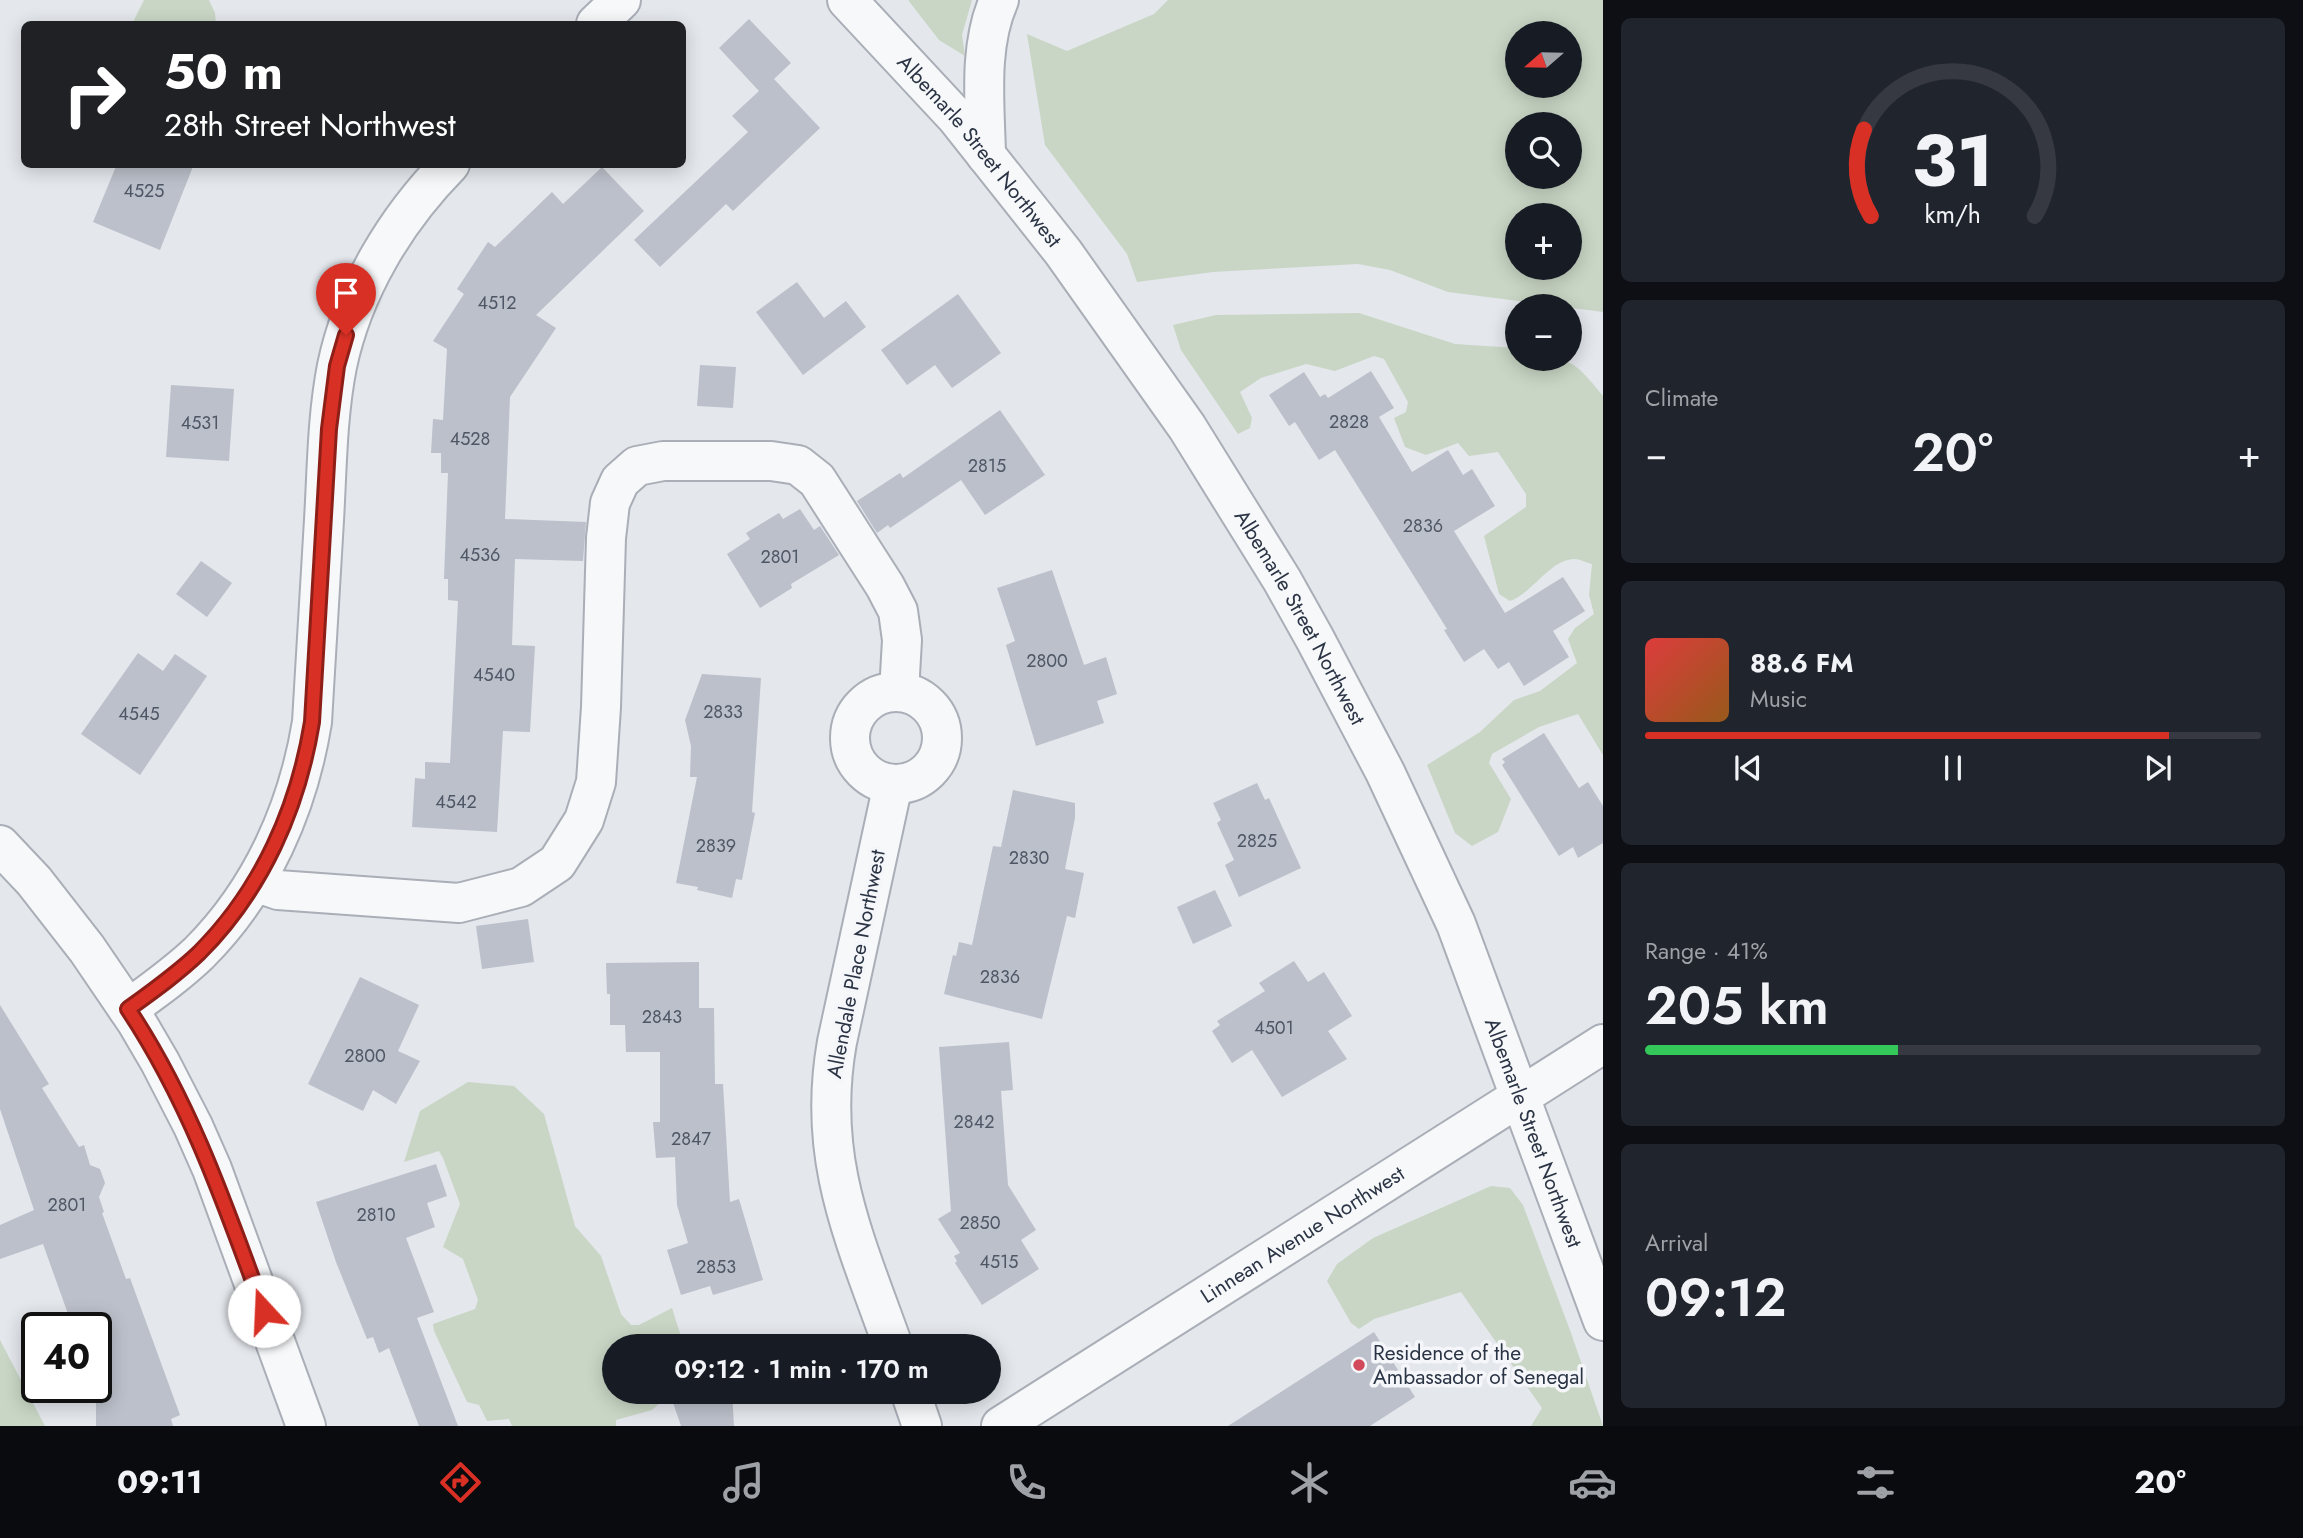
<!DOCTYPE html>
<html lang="en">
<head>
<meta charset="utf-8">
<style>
	body { margin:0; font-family:Jost,sans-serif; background:#20242c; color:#f1f3f6; height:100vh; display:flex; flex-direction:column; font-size:26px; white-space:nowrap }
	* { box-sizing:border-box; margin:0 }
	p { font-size:23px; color:#9ea1a6 }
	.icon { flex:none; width:38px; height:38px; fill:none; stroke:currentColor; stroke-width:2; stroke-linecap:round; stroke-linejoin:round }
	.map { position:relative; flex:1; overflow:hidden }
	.sheet { display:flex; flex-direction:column; gap:18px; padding:18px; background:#0d0f14; width:700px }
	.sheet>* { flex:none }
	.top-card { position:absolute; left:21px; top:21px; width:665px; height:147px; border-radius:10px; box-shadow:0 4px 18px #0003; background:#202124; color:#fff; overflow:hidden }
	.needle { width:46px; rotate:250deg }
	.buttons { position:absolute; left:1505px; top:21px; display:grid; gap:14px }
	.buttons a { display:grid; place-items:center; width:77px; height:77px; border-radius:50%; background:#171b24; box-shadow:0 4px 18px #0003; font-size:35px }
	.speed { position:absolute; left:21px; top:1312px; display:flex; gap:14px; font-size:35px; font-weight:700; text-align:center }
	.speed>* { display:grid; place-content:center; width:91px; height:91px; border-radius:50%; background:#171b24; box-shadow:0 4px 18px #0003; line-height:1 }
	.speed .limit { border:4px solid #111; border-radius:10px; background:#fff; color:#111 }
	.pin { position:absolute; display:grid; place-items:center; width:60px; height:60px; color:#fff; margin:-72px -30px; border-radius:50% 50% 50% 0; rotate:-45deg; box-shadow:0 0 7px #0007 }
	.pin .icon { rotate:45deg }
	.me { position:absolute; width:77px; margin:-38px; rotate:340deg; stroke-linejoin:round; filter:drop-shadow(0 0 5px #0008) }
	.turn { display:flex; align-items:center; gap:24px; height:147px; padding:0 28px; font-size:32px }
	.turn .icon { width:91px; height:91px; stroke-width:2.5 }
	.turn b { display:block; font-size:49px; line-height:60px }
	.big { font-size:52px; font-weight:600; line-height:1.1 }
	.sheet .card { flex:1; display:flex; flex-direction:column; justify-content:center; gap:10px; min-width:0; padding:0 24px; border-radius:10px; background:#20242c }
	.sheet .dial { align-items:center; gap:0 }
	.dial svg { height:182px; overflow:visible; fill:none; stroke:#363941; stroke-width:7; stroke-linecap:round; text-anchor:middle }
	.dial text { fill:#f1f3f6; stroke:none }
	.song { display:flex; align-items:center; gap:21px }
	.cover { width:84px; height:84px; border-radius:10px; background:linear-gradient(135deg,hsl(0 70% 55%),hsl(30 70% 35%)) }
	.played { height:7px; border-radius:4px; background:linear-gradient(90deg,#d93025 85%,#363941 85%) }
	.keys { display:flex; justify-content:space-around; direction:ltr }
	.heat { display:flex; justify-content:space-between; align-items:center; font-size:38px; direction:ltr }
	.charge { height:10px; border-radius:5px; background:linear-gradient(90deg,#34c759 41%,#363941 0) }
	.trip { position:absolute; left:602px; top:1334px; width:399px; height:70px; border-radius:35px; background:#171b24; box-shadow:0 4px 18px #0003; font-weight:600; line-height:70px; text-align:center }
	.dock { display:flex; height:112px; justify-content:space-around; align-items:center; background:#090b0e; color:#9ea1a6 }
	.dock .icon { width:49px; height:49px }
	.dock .active { color:#d93025 }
	.dock b { font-size:32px; color:#f1f3f6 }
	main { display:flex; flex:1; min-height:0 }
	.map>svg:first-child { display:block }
	.green { fill:#c9d6c5; fill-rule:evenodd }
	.building { fill:#bbc0ca }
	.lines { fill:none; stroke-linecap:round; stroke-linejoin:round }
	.minor-casing { stroke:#a9aeb7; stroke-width:42 }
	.minor { stroke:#f7f8fa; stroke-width:38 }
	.route-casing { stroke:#8d1f18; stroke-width:18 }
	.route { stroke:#d93025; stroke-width:12 }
	.poi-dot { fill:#d1495b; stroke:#f4f6f9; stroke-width:2.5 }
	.labels { text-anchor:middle; stroke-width:7; stroke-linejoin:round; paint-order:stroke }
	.number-label { font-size:18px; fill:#4f5766 }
	.street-label { font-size:21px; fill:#2b3445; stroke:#f4f6f9 }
	.poi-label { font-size:21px; fill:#2b3445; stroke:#f4f6f9; text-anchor:start }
</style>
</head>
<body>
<main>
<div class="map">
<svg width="1603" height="1426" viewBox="0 0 1603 1426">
	<rect width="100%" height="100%" fill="#e4e7ec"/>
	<path class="green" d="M 144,0 L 209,0 L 215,13 L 216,24 L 132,24 Z
		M 908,0 L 972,0 L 962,35 L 965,56 L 939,40 Z
		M 1168,0 L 1603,0 L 1603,312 L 1448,292 L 1390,270 L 1358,264 L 1213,272 L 1137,282 L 1127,254 L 1045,145 L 1027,34 L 1067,51 L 1154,14 ZM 1517,33 L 1570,33 L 1570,86 L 1517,86 ZM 1517,124 L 1570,124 L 1570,177 L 1517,177 ZM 1517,215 L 1570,215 L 1570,268 L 1517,268 Z
		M 1359,313 L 1455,344 L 1517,348 L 1517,359 C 1569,359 1569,354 1603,396 L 1603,755 L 1578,714 L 1539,727 L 1492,754 L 1489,763 L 1511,799 L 1498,832 L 1472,846 L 1455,833 L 1427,765 L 1480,732 L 1514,700 L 1540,691 L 1577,663 L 1568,639 L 1575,628 L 1594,614 L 1589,595 L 1592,564 C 1587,563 1580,559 1575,559 C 1550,559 1533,593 1510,601 L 1499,594 L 1484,536 L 1526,507 L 1526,494 L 1498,452 L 1469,456 L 1458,443 L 1426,455 L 1405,447 L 1394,418 L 1406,412 L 1408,402 L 1384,359 L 1374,356 L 1335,371 L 1306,364 L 1261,378 L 1240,392 L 1252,418 L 1250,428 L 1238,434 L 1181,350 L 1173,325 L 1216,315 Z
		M 468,1082 L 514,1086 L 544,1114 L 575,1226 L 601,1256 L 621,1314 L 631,1325 L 639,1325 L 672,1308 L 684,1346 L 614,1346 L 614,1391 L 661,1391 L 662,1401 L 652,1410 L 616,1420 L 616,1426 L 512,1426 L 509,1419 L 487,1421 L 479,1405 L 467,1402 L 434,1331 L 433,1324 L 475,1309 L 478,1300 L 463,1259 L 443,1247 L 460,1204 L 443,1158 L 439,1151 L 404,1162 L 420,1111 Z
		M 1491,1186 L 1510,1188 L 1523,1205 L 1571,1333 L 1603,1426 L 1531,1426 L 1542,1408 L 1461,1292 L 1374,1319 L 1359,1329 L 1351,1323 L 1327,1281 L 1337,1264 L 1373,1238 Z
		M 0,1340 L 45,1426 L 0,1426 Z"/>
	<path class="building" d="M 749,19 L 791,63 L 774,79 L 820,128 L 733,211 L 726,204 L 660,267 L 634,240 L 748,132 L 732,116 L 759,91 L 719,48 Z
		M 117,164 L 194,164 L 160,250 L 93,222 Z
		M 602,167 L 644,211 L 536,315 L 556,328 L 510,397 L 505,519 L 586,522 L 583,561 L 515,559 L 512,645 L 535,646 L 530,732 L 503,731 L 497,832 L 412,827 L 415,778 L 425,779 L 425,762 L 450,763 L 458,601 L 448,600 L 448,579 L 444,579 L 448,473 L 441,473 L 441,453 L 431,453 L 433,419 L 443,420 L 447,349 L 433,341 L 464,294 L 457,289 L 488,242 L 495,247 L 552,192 L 563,204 Z
		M 797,282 L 824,318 L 846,301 L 866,327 L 803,375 L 756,312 Z
		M 958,294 L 1001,353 L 952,388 L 935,365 L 907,385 L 881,350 Z
		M 700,365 L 736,367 L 733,408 L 697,406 Z
		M 1371,371 L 1394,408 L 1379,417 L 1412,472 L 1448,450 L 1463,475 L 1472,469 L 1495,506 L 1454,531 L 1505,613 L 1563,577 L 1585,611 L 1553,631 L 1569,657 L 1524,686 L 1509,662 L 1498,669 L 1484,649 L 1464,662 L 1444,630 L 1447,629 L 1335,450 L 1319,460 L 1295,422 L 1289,426 L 1269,395 L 1304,372 L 1320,397 L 1325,394 L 1328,398 Z
		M 171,385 L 234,389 L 229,461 L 166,457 Z
		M 1000,410 L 1045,475 L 985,515 L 961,480 L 890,528 L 888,525 L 877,533 L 857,501 L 900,473 L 903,478 Z
		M 800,509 L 814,530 L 820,526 L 839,555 L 791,584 L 792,588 L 760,608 L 727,554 L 750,539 L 746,533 L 779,513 L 783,519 Z
		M 201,561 L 232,583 L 207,617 L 176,594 Z
		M 1052,570 L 1084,665 L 1106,657 L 1117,694 L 1097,701 L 1104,723 L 1036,746 L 1006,645 L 1015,641 L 997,588 Z
		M 138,653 L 163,671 L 175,654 L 207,676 L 140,775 L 81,734 Z
		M 702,674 L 761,678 L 752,812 L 755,813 L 742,880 L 736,879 L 732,898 L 697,890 L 698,887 L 676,883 L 697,777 L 690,777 L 691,746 L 685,720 Z
		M 1544,733 L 1579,788 L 1588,782 L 1603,806 L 1603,843 L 1578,858 L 1573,847 L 1559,856 L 1502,765 L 1505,762 L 1502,759 Z
		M 1257,783 L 1265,800 L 1269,798 L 1301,868 L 1239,897 L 1225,865 L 1234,860 L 1217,823 L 1221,820 L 1213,803 Z
		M 1013,790 L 1075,803 L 1075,818 L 1065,869 L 1084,873 L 1075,918 L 1067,916 L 1042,1019 L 944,994 L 953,955 L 956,956 L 959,942 L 972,945 L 993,846 L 1001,847 Z
		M 1215,890 L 1232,926 L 1193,944 L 1177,907 Z
		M 528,919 L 534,962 L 482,969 L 476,926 Z
		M 1294,961 L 1308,982 L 1324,972 L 1352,1016 L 1328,1031 L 1347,1059 L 1282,1097 L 1252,1050 L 1232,1063 L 1212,1031 L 1220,1025 L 1217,1021 L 1265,991 L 1259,983 Z
		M 699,962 L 699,1008 L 714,1008 L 715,1084 L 723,1084 L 730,1202 L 739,1199 L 763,1280 L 713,1295 L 710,1286 L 681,1295 L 667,1250 L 688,1243 L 677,1205 L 675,1157 L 656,1158 L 653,1122 L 660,1122 L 660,1052 L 626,1052 L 625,1025 L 610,1025 L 610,994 L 607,994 L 606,963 Z
		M 360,977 L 419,1005 L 398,1051 L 420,1061 L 396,1104 L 373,1090 L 363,1111 L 308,1084 Z
		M 0,1005 L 49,1084 L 42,1088 L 79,1147 L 84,1145 L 90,1165 L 100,1169 L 105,1183 L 99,1197 L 104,1212 L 102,1213 L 126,1279 L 130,1278 L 180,1415 L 171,1419 L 173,1426 L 96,1426 L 96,1328 L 73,1328 L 43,1244 L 0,1259 L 0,1225 L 34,1210 L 0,1109 Z
		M 1009,1042 L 1013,1090 L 1001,1091 L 1008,1185 L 1036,1230 L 1021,1240 L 1039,1269 L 982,1305 L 955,1263 L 957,1261 L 954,1256 L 960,1253 L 938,1219 L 951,1211 L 939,1047 Z
		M 436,1164 L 447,1196 L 427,1203 L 435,1227 L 406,1238 L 434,1312 L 417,1318 L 458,1426 L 419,1426 L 389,1348 L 379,1353 L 373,1337 L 367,1339 L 336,1262 L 316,1202 Z
		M 1374,1332 L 1415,1397 L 1370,1426 L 1228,1426 Z
		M 669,1391 L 732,1391 L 734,1426 L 681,1426 Z"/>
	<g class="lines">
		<defs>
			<g id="minor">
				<path id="s1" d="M 847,0 L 956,117 L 1063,252 L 1187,427 L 1282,580 L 1315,639 L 1385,772 L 1456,924 L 1603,1321"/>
				<path d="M 596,24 L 621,0"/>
				<path d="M 986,155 C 985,104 978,47 999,0"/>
				<circle cx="896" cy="738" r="46"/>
				<path d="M 893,784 L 837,1042 C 816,1159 855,1239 893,1346"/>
				<path d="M 0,845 L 34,881 L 87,949 L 136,1021 L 160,1062 L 193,1126 L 212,1169 L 306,1426"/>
				<path d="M 255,882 L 278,890 L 459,903 L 521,887 L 557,863 L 584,820 L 596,782 L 601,707 L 606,538 L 610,503 L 620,481 L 637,466 L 663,461 L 771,461 L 798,465 L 817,480 L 885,586 L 898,611 L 902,640 L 899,692"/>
				<path d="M 128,1009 C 153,991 177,974 199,953 C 262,890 298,808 312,722 C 316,655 320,587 324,520 C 327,469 327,417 337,366 C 353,290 395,220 450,164"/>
				<path d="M 910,1391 L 922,1426"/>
				<path id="s2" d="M 1001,1426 L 1603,1044"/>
			</g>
		</defs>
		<use href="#minor" class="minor-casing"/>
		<use href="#minor" class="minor"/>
	</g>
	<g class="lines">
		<defs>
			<path id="route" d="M 264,1311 C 226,1207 190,1102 128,1009 C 153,991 177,974 199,953 C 262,890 298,808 312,722 L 329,429 L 337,366 L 346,335"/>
		</defs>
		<use href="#route" class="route-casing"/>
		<use href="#route" class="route"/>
	</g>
	<circle class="poi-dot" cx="1359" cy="1365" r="7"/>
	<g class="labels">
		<g class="number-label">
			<text x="144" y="197">4525</text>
			<text x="497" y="309">4512</text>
			<text x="1349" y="428">2828</text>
			<text x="200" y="429">4531</text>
			<text x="470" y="445">4528</text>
			<text x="987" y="472">2815</text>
			<text x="1423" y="532">2836</text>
			<text x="480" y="561">4536</text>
			<text x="780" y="563">2801</text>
			<text x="1047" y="667">2800</text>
			<text x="494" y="681">4540</text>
			<text x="723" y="718">2833</text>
			<text x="139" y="720">4545</text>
			<text x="456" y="808">4542</text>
			<text x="1257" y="847">2825</text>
			<text x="716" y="852">2839</text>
			<text x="1029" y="864">2830</text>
			<text x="1000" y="983">2836</text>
			<text x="662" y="1023">2843</text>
			<text x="1274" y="1034">4501</text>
			<text x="365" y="1062">2800</text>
			<text x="974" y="1128">2842</text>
			<text x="691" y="1145">2847</text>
			<text x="67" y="1211">2801</text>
			<text x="376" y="1221">2810</text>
			<text x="980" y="1229">2850</text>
			<text x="999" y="1268">4515</text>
			<text x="716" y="1273">2853</text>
		</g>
		<g class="street-label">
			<text dy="7" stroke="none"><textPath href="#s1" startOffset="201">Albemarle Street Northwest</textPath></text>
			<text dy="7" stroke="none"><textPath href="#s1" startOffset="768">Albemarle Street Northwest</textPath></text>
			<text transform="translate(856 964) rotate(-79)" y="7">Allendale Place Northwest</text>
			<text dy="7" stroke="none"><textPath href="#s1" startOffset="1335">Albemarle Street Northwest</textPath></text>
			<text dy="7" stroke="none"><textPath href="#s2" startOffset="357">Linnean Avenue Northwest</textPath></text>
		</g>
		<g class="poi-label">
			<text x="1373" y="1360">Residence of the<tspan x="1373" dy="24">Ambassador of Senegal</tspan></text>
		</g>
	</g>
</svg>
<div class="buttons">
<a><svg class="needle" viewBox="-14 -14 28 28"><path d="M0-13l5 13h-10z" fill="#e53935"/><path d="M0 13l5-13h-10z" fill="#9ea1a6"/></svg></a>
<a><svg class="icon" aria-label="search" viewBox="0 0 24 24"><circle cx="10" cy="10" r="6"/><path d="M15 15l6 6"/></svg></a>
<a>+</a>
<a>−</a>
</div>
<div class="speed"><div class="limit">40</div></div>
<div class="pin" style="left:346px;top:335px;background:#d93025"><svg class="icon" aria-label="arrive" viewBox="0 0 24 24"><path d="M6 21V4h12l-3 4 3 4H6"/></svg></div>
<svg class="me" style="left:264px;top:1311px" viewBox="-20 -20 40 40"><circle r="19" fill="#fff"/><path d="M0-13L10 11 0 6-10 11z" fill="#d93025"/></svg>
<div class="trip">09:12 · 1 min · 170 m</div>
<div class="top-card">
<div class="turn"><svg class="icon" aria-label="right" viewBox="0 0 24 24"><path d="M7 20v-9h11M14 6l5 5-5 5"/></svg><div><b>50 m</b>28th Street Northwest</div></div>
</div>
</div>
<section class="sheet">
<div class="card dial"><svg viewBox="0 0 100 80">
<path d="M14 69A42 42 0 1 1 86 69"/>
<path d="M14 69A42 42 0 0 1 11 31" stroke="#d93025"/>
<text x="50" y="56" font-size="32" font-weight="700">31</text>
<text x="50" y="72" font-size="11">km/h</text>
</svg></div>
<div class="card"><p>Climate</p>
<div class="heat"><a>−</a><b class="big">20°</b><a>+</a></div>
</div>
<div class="card">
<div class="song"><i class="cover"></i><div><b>88.6 FM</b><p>Music</p></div></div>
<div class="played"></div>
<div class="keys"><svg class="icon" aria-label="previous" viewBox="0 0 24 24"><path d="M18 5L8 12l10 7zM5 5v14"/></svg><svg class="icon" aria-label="pause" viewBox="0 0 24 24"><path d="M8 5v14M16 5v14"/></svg><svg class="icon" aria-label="next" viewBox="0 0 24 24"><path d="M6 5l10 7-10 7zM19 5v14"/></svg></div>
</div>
<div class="card"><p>Range · 41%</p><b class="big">205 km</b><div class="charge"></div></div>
<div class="card"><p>Arrival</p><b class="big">09:12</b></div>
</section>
</main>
<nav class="dock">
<b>09:11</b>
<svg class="icon active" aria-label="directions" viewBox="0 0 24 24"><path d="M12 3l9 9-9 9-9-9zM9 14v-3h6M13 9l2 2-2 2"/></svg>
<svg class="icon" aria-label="music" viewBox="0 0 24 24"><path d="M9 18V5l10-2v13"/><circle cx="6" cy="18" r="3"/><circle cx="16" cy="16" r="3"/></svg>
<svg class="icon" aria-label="phone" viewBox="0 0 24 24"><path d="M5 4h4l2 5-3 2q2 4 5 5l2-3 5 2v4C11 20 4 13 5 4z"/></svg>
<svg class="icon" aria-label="climate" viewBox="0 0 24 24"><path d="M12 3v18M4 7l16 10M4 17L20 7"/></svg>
<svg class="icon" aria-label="car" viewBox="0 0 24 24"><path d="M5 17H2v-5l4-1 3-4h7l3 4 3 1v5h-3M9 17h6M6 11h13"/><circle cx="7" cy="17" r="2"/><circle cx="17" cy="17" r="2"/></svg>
<svg class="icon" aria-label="filters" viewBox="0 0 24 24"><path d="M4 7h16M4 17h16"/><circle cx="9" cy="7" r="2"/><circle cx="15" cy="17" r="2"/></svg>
<b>20°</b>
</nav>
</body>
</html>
